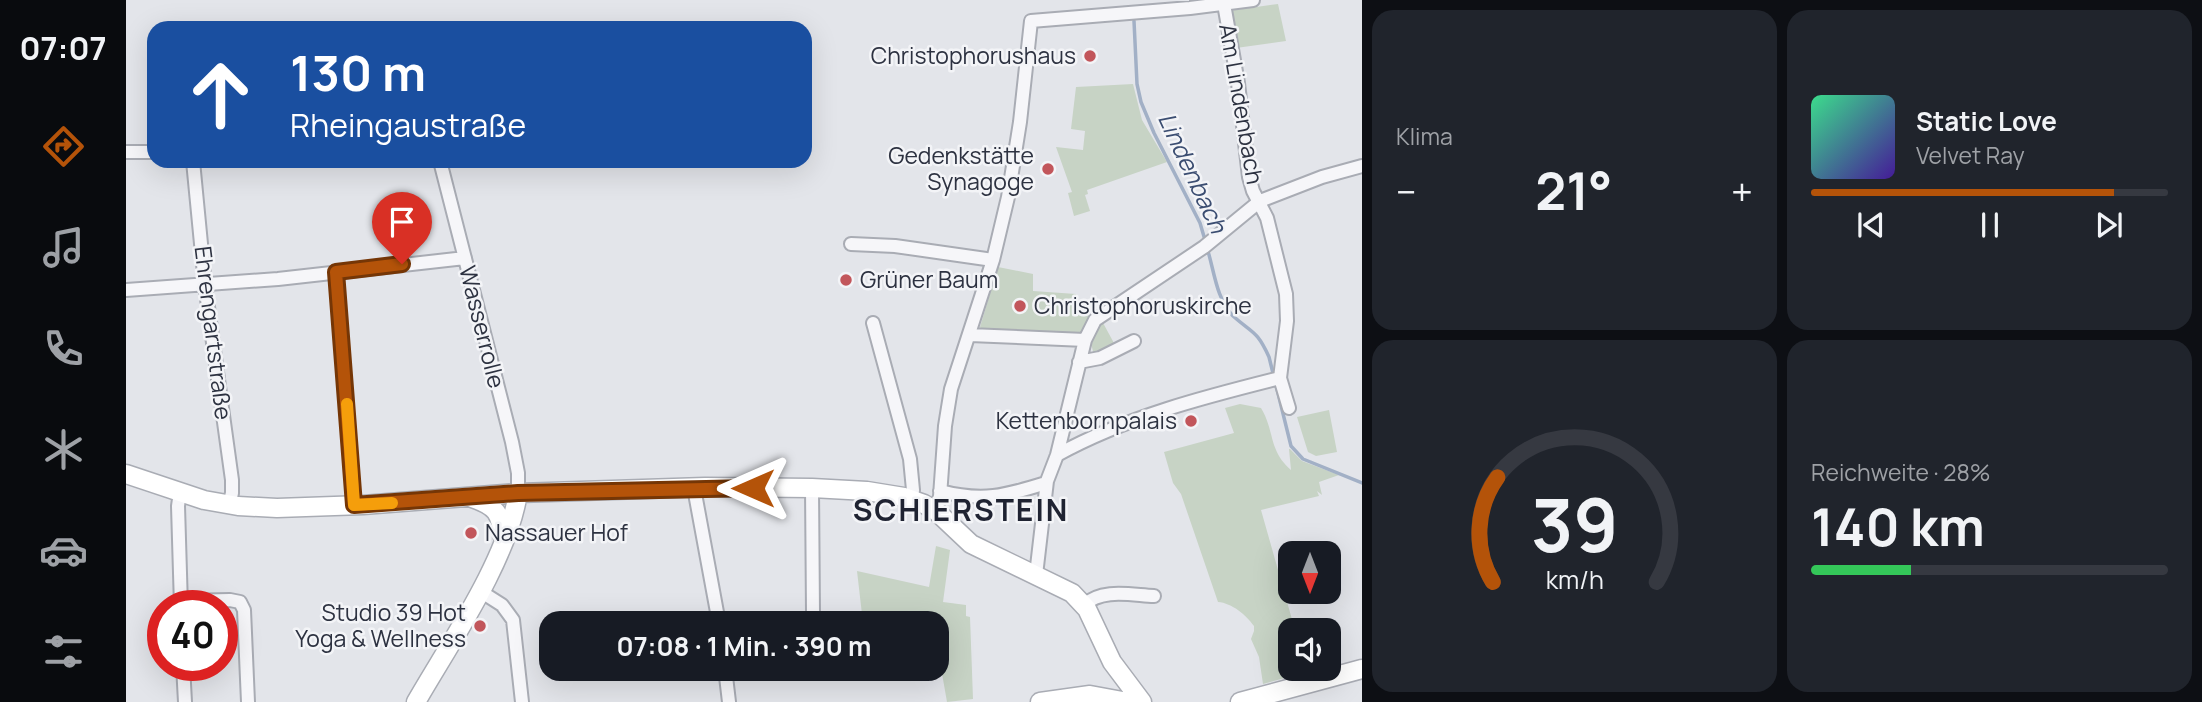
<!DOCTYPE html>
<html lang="de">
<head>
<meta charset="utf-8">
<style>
	body { margin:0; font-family:Manrope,sans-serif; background:#20242c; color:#f1f3f6; height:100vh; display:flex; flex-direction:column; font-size:26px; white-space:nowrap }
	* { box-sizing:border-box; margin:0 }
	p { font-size:23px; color:#9ea1a6 }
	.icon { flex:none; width:38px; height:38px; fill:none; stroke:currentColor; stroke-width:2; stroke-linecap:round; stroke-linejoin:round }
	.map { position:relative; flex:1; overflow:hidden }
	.details { display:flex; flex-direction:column; gap:10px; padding:10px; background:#0d0f14; width:840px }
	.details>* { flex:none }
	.hud { position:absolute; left:21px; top:21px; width:665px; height:147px; border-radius:21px; box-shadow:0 7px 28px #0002; background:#1a4fa0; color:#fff; overflow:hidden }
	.needle { width:46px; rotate:180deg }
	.fabs { position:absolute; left:1152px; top:541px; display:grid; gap:14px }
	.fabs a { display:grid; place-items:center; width:63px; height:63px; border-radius:14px; background:#171b24; box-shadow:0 7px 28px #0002; font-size:35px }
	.speed { position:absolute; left:21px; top:590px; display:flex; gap:14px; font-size:35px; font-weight:700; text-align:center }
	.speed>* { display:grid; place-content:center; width:91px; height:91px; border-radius:50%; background:#171b24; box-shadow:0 7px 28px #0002; line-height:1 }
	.speed .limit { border:10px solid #d22; background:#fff; color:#111 }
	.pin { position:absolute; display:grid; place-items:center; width:60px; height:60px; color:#fff; margin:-72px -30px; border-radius:50% 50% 50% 0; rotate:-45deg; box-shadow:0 0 7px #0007 }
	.pin .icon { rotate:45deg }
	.me { position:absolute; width:77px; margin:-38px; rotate:270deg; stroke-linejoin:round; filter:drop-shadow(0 0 5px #0008) }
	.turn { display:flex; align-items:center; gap:24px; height:147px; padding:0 28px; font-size:32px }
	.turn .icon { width:91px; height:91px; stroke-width:2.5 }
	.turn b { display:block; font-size:49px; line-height:60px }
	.big { font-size:52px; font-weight:700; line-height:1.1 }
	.details .widget { flex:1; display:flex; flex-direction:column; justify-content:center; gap:10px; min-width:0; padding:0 24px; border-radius:21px; background:#20242c }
	.details .dial { align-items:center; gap:0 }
	.dial svg { height:182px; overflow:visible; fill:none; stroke:#363941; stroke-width:7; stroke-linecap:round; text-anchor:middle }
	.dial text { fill:#f1f3f6; stroke:none }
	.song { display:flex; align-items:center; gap:21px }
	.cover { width:84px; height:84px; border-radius:10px; background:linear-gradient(135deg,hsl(150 70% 55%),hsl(260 70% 35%)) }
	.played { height:7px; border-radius:4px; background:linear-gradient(90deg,#b45309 85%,#363941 85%) }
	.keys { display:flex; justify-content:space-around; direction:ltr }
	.heat { display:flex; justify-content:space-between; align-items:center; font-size:38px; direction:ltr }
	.charge { height:10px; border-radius:5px; background:linear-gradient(90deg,#34c759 28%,#363941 0) }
	.details .tiles { flex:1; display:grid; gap:10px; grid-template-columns:repeat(2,1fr) }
	.trip { position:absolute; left:413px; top:611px; width:410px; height:70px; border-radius:21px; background:#171b24; box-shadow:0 7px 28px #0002; font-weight:700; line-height:70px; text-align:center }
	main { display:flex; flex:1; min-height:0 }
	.tab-bar { display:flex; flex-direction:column; width:126px; justify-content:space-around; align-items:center; background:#090b0e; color:#9ea1a6 }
	.tab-bar .icon { width:49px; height:49px }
	.tab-bar .on { color:#b45309 }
	.tab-bar b { font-size:32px; color:#f1f3f6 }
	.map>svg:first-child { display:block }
	.green { fill:#c7d3c5 }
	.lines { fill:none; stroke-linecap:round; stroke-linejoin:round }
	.stream { stroke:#a2b0c6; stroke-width:3.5 }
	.street-casing { stroke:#a9acb4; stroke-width:16 }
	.secondary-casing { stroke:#a9acb4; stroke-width:21 }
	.street { stroke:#f6f6f9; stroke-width:12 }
	.secondary { stroke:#fff; stroke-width:18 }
	.route-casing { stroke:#753606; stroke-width:18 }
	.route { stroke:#b45309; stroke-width:12 }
	.slow { stroke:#f59e0b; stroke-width:12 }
	.poi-dot { fill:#c2565b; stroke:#f3f4f7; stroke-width:2.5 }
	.labels { text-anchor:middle; stroke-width:5; stroke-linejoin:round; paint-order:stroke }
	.poi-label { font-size:23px; fill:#2d3241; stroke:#f3f4f7; text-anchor:end }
	.street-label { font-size:23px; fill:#2d3241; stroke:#f3f4f7 }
	.water-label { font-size:24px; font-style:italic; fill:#3b4d71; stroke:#f3f4f7 }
	.district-label { font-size:30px; font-weight:bold; letter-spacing:2px; fill:#1f2332; stroke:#f3f4f7 }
</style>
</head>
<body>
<main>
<nav class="tab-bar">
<b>07:07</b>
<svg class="icon on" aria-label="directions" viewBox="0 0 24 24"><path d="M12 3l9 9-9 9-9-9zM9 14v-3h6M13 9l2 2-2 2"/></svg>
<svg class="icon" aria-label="music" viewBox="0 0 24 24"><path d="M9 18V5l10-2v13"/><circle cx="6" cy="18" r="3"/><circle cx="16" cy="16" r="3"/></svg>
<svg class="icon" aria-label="phone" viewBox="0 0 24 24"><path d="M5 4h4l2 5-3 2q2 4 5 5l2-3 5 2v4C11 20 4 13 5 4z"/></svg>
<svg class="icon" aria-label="climate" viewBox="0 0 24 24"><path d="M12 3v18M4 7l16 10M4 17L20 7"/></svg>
<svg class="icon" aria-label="car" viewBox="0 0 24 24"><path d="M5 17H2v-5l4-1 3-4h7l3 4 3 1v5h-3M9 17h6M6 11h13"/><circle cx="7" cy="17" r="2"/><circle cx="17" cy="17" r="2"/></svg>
<svg class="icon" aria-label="filters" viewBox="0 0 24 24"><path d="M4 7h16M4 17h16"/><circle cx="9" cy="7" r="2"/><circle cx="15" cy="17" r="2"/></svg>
</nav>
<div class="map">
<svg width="1236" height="702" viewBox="0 0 1236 702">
	<rect width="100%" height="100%" fill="#e3e5ea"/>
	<path class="green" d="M 1152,4 L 1160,41 L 1110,48 L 1102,11 Z
		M 1007,84 L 1016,120 L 1041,162 L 961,190 L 962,194 L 959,195 L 964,211 L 948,216 L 942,193 L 946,192 L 930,147 L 957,150 L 959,131 L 945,129 L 950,87 Z
		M 872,267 L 907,274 L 907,291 L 950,294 L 954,307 L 976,321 L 989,345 L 968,355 L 964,340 L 856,331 L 854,327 Z
		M 1114,404 L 1135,408 C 1149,431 1142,450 1165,470 L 1163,449 L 1164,449 L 1176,461 L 1213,475 L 1193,482 L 1196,495 L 1191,491 L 1193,496 L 1135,510 L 1169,630 L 1164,630 L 1164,668 L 1170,669 L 1169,675 L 1137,684 L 1133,657 L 1125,639 L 1128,631 L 1128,626 C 1120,615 1106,603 1092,602 L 1055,494 L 1047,483 L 1038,452 L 1108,433 L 1099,408 Z
		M 1203,410 L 1211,452 L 1190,456 L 1182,452 L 1171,417 Z
		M 810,546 L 824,550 L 817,602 L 840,605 L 840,616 L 844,617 L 847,699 L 821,702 L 814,662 L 810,661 L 810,623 L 737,623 L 731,571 L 803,587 Z"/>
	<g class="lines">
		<path class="stream" d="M 1008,21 L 1011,84 L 1015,102 L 1028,133 L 1074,223 L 1079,240
			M 1081,248 C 1088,269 1090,299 1107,316 C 1126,333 1131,330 1143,357 L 1165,446 L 1177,459 L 1236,483"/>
		<defs>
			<path id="street" d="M 1098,4 L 1112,83 L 1123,177 L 1127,191 L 1141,218 L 1160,294 L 1161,321 L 1154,378 L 1163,408
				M 0,152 L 28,152
				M 67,161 L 79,285 L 106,480 L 106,493 L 103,505
				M 314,161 L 386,442 L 392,473 L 392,493
				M 725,244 L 769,246 L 867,260
				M 210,272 L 228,505
				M 0,290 L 152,279 L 339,258
				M 747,323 L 784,459 L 787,490 L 786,500
				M 844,335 L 959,340
				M 953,362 L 974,358 L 1008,341
				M 931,455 C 1000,417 1078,397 1154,378
				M 568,488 L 593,623
				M 686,488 L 687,612
				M 814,491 C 856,502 879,496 920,483
				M 54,492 L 52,506 L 55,606
				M 810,511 L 814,496 L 819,426 L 825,389 L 867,260 L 882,197 L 894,122 L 905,21 L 1064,8 L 1127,0
				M 910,575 L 921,481 L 931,455 L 959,340 L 969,320 L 1078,247 L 1134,201 L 1196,177 L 1236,166
				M 354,591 L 376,605 L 387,620 L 396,702
				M 55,601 L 104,600 L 114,602 L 118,610 L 122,702
				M 958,605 C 976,588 1005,595 1028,596
				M 57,665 L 59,702
				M 599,668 L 603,702"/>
			<path id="secondary" d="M 0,474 L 78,500 L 112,506 L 151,508 L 237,505 L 392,493 L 579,487 L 686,488 L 741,491 L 778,497 L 798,504 L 810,511 L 845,544 L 946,593 L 961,609 L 986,662 L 1016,702
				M 346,498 C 370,506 375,513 377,538
				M 290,702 C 324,643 382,559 392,493
				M 914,702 L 964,695 L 1002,702
				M 1114,702 L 1236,669"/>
		</defs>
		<use href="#street" class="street-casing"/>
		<use href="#secondary" class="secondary-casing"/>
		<use href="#street" class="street"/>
		<use href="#secondary" class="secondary"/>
	</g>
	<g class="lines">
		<defs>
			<path id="route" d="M 276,264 L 210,272 L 228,505 L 392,493 L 627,488"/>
		</defs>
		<use href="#route" class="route-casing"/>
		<use href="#route" class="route"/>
		<path class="slow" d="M 221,404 L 228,505 L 266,503"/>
	</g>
	<g class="poi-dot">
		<circle cx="964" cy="56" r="7"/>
		<circle cx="922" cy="169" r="7"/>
		<circle cx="720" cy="280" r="7"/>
		<circle cx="894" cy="306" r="7"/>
		<circle cx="1065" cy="421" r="7"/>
		<circle cx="345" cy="533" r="7"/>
		<circle cx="354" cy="626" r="7"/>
	</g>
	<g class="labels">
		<g class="poi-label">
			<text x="950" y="64">Christophorushaus</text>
			<text x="908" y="164">Gedenkstätte<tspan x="908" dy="26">Synagoge</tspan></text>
			<text x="734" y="288" text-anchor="start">Grüner Baum</text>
			<text x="908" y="314" text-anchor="start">Christophoruskirche</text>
			<text x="1051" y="429">Kettenbornpalais</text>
			<text x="359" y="541" text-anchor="start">Nassauer Hof</text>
			<text x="340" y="621">Studio 39 Hot<tspan x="340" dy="26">Yoga &amp; Wellness</tspan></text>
		</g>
		<g class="street-label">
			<text transform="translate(1115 104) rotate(80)" y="8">Am Lindenbach</text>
			<text transform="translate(356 327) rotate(76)" y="8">Wasserrolle</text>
			<text transform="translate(87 333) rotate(83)" y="8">Ehrengartstraße</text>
		</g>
		<g class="water-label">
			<text transform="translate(1066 173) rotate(65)" y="8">Lindenbach</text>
		</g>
		<g class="district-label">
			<text x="835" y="521">SCHIERSTEIN</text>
		</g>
	</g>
</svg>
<div class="fabs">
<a><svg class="needle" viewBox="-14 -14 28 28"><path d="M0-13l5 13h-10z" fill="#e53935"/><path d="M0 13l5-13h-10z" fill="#9ea1a6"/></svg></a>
<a><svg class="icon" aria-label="sound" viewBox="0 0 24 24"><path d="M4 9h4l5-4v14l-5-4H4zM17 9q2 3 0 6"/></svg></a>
</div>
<div class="speed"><div class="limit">40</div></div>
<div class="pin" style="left:276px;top:264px;background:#d93025"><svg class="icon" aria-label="arrive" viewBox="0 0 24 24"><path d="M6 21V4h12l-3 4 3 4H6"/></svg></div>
<svg class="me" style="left:627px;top:488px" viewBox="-20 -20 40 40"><path d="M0-17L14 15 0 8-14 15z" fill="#b45309" stroke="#fff" stroke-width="4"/></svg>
<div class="trip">07:08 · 1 Min. · 390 m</div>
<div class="hud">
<div class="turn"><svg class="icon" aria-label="ahead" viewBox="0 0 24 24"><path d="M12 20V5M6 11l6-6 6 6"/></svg><div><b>130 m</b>Rheingaustraße</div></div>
</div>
</div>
<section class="details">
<div class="tiles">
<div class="widget"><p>Klima</p>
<div class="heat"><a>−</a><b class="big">21°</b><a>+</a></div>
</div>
<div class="widget">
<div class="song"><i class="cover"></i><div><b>Static Love</b><p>Velvet Ray</p></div></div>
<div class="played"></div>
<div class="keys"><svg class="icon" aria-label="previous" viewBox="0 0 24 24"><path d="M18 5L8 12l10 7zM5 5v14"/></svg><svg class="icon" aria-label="pause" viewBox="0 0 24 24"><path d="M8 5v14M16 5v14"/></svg><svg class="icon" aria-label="next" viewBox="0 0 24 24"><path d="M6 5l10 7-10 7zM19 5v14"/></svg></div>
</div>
<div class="widget dial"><svg viewBox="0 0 100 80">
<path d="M14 69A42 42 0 1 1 86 69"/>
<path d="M14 69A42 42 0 0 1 16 23" stroke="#b45309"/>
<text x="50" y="56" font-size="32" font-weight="700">39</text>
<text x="50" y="72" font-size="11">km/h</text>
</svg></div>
<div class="widget"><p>Reichweite · 28%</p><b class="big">140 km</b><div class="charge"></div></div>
</div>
</section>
</main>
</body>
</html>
